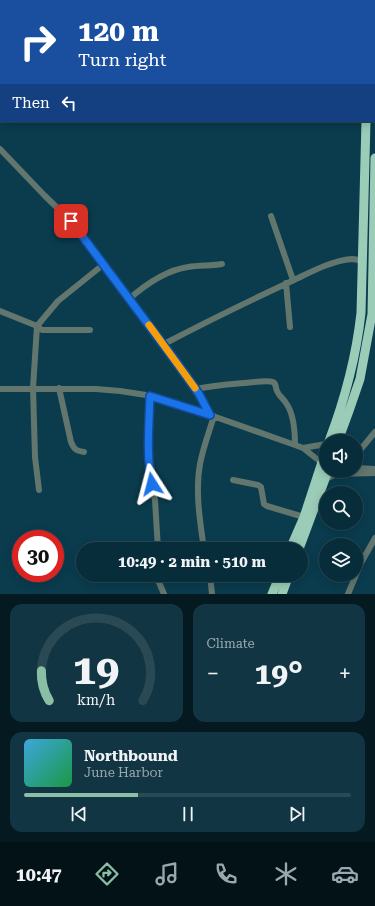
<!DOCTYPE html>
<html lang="en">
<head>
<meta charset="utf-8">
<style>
	body { margin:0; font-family:"Roboto Serif",serif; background:#113542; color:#f1f3f6; height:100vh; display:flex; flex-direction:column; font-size:15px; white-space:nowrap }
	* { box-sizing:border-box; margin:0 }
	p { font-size:13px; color:#98a8af }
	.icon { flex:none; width:22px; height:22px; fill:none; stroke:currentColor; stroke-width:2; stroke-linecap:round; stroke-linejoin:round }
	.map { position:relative; height:594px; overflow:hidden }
	.panel { display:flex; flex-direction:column; gap:10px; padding:10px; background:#041920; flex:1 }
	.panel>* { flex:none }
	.banner { position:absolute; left:0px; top:0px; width:375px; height:122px; box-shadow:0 2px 10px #0003,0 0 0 1px #294954; background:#1a4fa0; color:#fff; overflow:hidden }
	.tools { position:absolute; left:319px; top:434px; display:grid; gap:8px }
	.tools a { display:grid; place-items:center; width:44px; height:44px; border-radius:50%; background:#082d3a; box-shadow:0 2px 10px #0003,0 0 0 1px #294954; font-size:20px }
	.speed { position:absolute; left:12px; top:530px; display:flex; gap:8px; font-size:20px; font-weight:700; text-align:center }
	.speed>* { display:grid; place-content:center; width:52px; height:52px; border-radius:50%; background:#082d3a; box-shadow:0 2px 10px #0003,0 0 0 1px #294954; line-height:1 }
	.speed .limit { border:6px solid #d22; background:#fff; color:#111 }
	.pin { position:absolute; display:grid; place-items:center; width:34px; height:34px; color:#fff; margin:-17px; border-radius:8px; box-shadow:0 2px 6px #0006 }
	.me { position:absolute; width:44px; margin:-22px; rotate:351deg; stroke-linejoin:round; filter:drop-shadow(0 0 3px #0008) }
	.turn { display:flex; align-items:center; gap:14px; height:84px; padding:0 12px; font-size:18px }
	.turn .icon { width:52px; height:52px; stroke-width:2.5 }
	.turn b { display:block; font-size:28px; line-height:34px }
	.then { display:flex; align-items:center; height:38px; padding:0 12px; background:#0003; gap:8px; font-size:15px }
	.big { font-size:30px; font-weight:700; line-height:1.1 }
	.panel .card { flex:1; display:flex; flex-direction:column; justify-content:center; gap:6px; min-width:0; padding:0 14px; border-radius:12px; background:#113542 }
	.panel .dial { align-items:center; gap:0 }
	.dial svg { height:104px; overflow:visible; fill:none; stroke:#294954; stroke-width:7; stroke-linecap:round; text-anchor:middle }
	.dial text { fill:#f1f3f6; stroke:none }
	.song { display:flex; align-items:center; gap:12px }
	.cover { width:48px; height:48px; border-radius:6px; background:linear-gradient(135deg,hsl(200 70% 55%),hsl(140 70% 35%)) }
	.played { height:4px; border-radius:2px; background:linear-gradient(90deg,#8abfa5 35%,#294954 35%) }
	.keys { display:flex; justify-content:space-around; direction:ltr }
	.heat { display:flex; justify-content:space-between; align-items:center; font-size:22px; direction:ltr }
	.panel .tiles { flex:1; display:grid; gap:10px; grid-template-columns:1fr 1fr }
	.card:last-child { grid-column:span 2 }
	.trip { position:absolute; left:76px; top:542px; width:232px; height:40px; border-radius:20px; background:#082d3a; box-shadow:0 2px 10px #0003,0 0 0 1px #294954; font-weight:700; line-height:40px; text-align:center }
	.tab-bar { display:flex; height:64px; justify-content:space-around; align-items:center; background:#031217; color:#98a8af }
	.tab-bar .icon { width:28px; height:28px }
	.tab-bar .current { color:#8abfa5 }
	.tab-bar b { font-size:18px; color:#f1f3f6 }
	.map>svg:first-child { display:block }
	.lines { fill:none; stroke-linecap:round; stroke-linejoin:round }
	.minor { stroke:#62766d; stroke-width:6 }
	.highway { stroke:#9bccb8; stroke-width:9 }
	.route-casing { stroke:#114b97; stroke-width:10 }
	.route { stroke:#1a73e8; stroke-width:7 }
	.slow { stroke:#f59e0b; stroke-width:7 }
</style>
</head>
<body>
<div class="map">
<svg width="375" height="594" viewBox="0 0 375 594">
	<rect width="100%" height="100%" fill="#0a3c4e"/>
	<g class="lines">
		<path class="minor" d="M 225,0 L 225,1
			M 287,0 L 287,1
			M 0,28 L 1,28
			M 0,149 L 45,196 L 71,221 L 174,359 L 199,394 L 210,415
			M 271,216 L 293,280
			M 286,283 L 290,327
			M 129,299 C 145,285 167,270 188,267 C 200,265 211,266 222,264
			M 0,311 L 37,326 L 42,330 L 90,330
			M 164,344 C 206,322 249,301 292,281 C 311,272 330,261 352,259 C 356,259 359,260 363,262
			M 59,388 L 71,442 C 74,449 76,451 84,452
			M 0,389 L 96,389 L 120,391 L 146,395 L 210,415 L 295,445 L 303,448 L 322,463
			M 196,389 C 216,385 235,384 255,382 C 260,382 268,380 273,382 C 277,384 275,388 277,391 C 279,396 283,398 286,403 C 294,414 295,431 295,445
			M 150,396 L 148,434 L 149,471 L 155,500 L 158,549
			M 303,448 L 326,444
			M 356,455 L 375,432
			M 356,468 L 375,469
			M 325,479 L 337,474 L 375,473
			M 233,480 L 258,485 L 261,487 L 264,504 L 267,506 L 304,517
			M 39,490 L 35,457 L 33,388 L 37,326 L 58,301 L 104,264
			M 204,549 C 200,522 195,491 200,464 C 203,448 209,432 214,416
			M 159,575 L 158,580 L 164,594
			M 210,575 L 212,594
			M 348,594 L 361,563 L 375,538"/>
		<path class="highway" d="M 369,1 L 369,0
			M 329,441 C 345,399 356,358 361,313 L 366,121
			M 338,441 L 349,411 L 360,379 L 372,314 L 375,158
			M 290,549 L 304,517 L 326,450
			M 299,549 L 328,471
			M 272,594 L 280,575
			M 282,594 L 289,575"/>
	</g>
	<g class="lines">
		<defs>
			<path id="route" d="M 71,221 L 174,359 L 199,394 L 210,415 L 150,396 C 149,426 146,456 152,484"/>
		</defs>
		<use href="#route" class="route-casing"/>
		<use href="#route" class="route"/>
		<path class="slow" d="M 149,325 L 195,388"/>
	</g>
</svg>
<div class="tools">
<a><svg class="icon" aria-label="sound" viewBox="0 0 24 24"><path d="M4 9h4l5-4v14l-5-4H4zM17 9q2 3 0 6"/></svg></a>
<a><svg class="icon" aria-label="search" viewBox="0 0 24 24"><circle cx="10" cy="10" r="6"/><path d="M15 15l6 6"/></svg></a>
<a><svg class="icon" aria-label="layers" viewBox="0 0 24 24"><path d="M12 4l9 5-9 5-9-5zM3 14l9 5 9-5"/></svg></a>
</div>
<div class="speed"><div class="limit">30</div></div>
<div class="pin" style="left:71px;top:221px;background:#d93025"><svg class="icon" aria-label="arrive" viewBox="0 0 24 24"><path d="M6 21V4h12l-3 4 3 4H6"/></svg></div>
<svg class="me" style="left:152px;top:484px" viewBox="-20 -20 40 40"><path d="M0-17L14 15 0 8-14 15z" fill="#1a73e8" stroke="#fff" stroke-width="4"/></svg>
<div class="trip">10:49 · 2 min · 510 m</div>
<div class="banner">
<div class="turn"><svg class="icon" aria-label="right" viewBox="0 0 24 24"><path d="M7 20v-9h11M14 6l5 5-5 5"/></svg><div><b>120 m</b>Turn right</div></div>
<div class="then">Then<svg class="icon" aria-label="left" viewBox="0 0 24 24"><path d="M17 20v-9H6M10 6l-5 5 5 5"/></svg></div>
</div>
</div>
<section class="panel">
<div class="tiles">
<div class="card dial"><svg viewBox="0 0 100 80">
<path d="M14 69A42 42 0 1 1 86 69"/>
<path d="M14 69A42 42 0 0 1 8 46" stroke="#8abfa5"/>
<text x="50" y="56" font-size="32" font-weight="700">19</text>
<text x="50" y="72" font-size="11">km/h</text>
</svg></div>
<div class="card"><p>Climate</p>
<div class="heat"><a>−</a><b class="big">19°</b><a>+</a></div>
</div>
<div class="card">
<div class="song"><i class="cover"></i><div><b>Northbound</b><p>June Harbor</p></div></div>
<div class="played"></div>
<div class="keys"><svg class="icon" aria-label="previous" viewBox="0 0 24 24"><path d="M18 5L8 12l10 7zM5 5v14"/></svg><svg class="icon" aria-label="pause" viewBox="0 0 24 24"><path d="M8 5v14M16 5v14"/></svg><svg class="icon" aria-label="next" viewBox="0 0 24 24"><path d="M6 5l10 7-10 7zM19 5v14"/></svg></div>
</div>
</div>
</section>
<nav class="tab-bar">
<b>10:47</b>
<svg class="icon current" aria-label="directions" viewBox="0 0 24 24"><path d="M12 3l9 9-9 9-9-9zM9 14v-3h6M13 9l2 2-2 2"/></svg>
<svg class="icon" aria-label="music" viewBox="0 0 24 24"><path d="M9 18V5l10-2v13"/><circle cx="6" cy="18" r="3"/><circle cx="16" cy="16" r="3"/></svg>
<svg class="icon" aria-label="phone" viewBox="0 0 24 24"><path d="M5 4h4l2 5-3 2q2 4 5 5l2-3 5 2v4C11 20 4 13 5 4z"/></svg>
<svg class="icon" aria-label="climate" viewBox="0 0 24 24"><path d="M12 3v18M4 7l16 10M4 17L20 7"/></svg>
<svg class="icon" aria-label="car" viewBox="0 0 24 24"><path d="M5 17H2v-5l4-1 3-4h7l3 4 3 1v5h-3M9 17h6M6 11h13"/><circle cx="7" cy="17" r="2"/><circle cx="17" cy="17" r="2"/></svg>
</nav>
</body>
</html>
